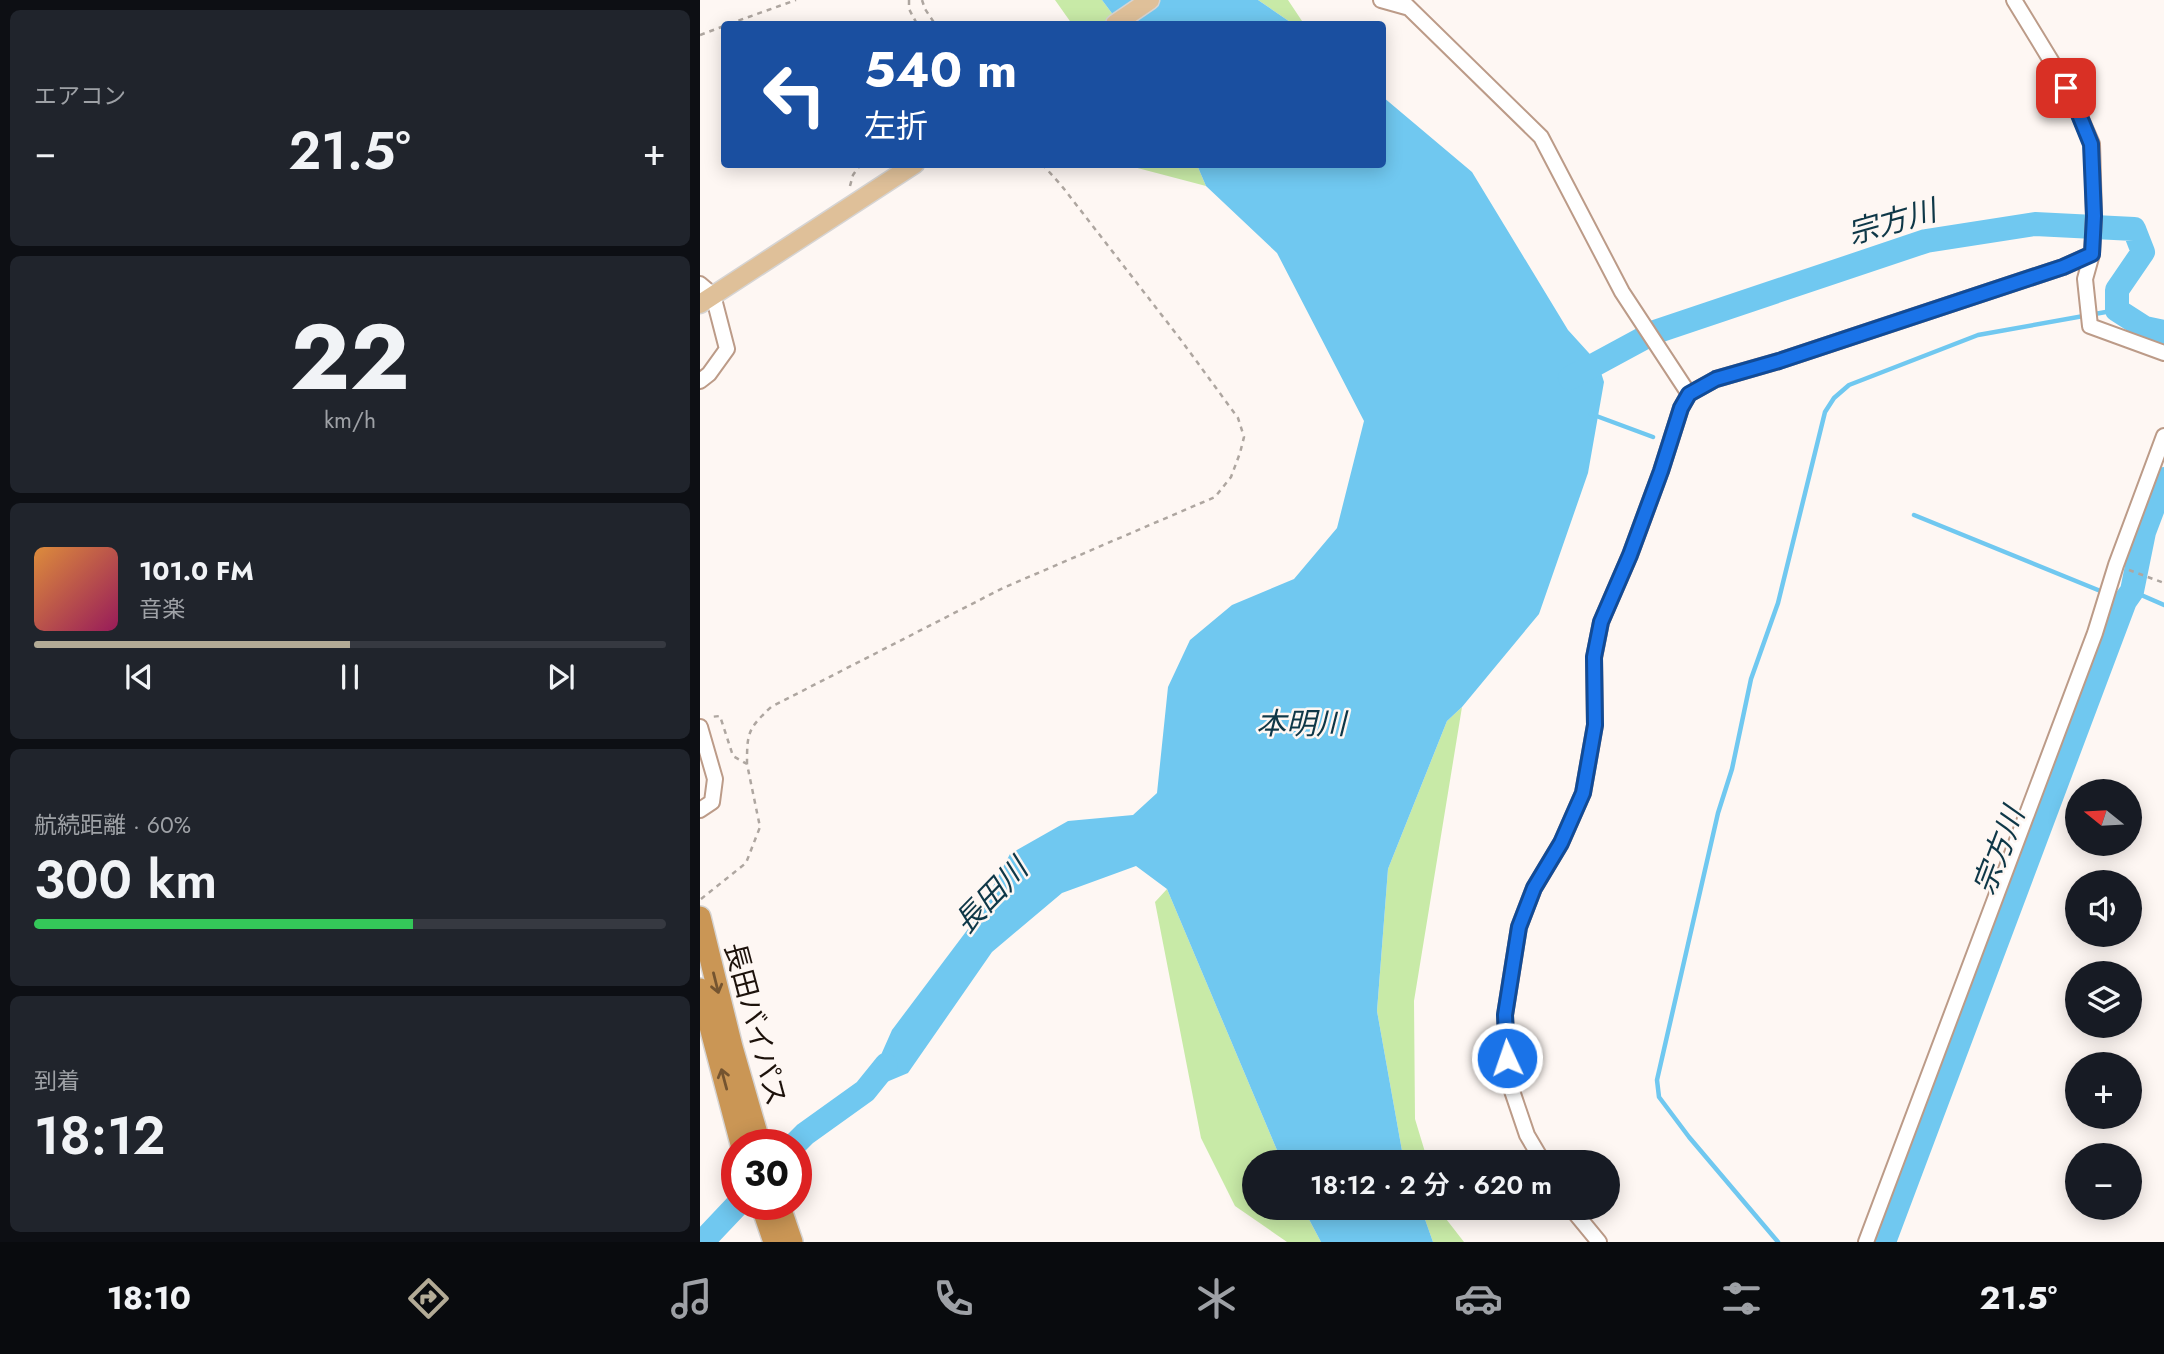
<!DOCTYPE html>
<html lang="ja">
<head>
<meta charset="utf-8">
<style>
	body { margin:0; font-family:Jost,"Noto Sans JP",sans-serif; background:#20242c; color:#f1f3f6; height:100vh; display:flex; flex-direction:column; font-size:26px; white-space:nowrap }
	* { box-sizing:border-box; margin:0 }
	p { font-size:23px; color:#9ea1a6 }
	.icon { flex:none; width:38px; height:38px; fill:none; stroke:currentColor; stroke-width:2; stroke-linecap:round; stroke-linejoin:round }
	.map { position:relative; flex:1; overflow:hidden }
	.drawer { display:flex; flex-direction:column; gap:10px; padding:10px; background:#0d0f14; width:700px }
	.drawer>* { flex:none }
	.guide { position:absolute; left:21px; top:21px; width:665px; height:147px; border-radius:7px; box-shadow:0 4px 18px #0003; background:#1a4fa0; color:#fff; overflow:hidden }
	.needle { width:46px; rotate:288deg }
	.tools { position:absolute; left:1365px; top:779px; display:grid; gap:14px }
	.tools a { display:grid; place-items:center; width:77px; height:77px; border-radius:50%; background:#171b24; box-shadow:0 4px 18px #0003; font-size:35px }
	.speed { position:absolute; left:21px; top:1129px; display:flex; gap:14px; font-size:35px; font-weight:700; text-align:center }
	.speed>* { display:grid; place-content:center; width:91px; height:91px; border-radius:50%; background:#171b24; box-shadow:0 4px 18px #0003; line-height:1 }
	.speed .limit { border:10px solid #d22; background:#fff; color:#111 }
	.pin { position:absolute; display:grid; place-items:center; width:60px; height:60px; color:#fff; margin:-30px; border-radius:14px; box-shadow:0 4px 10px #0006 }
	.me { position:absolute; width:77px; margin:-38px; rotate:357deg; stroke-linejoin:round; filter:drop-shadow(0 0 5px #0008) }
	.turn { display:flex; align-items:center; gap:24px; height:147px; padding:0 28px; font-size:32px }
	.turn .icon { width:91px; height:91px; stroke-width:2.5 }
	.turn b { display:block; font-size:49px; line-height:60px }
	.big { font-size:52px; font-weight:600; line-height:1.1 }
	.drawer .card { flex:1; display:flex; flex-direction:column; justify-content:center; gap:10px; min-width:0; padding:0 24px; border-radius:10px; background:#20242c }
	.drawer .dial { align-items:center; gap:0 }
	.dial b { font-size:91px; line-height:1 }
	.song { display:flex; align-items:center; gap:21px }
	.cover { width:84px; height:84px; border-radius:10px; background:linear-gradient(135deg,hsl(30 70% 55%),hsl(330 70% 35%)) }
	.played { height:7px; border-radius:4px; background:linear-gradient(90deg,#b3ab96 50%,#363941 50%) }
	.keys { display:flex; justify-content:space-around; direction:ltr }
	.heat { display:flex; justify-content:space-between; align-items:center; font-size:38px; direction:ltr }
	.charge { height:10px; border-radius:5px; background:linear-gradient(90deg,#34c759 60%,#363941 0) }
	.trip { position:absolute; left:542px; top:1150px; width:378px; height:70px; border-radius:35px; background:#171b24; box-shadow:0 4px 18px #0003; font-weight:600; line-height:70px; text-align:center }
	.dock { display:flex; height:112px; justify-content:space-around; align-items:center; background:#090b0e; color:#9ea1a6 }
	.dock .icon { width:49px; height:49px }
	.dock .on { color:#b3ab96 }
	.dock b { font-size:32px; color:#f1f3f6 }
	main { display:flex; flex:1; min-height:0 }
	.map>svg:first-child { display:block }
	.green { fill:#c8eaa7 }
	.water { fill:#70c8f0 }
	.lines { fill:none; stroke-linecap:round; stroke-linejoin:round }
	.stream { stroke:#70c8f0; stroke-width:4.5 }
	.river { stroke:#70c8f0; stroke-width:24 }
	.minor-casing { stroke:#bc9b88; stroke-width:18 }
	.major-casing { stroke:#d6d4d3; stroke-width:21 }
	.highway-casing { stroke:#d6d4d3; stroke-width:24 }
	.path { stroke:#aea6a0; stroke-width:2.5; stroke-dasharray:5 5; stroke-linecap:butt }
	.minor { stroke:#fff; stroke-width:14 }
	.major { stroke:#dfc099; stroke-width:18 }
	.highway { stroke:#ca9655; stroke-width:21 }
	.oneway { stroke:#745430 }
	.route-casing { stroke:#114b97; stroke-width:18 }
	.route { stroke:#1a73e8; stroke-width:12 }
	.labels { text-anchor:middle; stroke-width:5; stroke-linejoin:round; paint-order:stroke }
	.street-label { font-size:28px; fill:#1d120b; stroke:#fef7f3 }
	.water-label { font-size:30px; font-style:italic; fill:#0e3747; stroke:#fef7f3 }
</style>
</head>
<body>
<main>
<section class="drawer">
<div class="card"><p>エアコン</p>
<div class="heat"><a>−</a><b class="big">21.5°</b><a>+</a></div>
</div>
<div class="card dial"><b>22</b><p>km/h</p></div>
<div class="card">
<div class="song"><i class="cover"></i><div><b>101.0 FM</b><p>音楽</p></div></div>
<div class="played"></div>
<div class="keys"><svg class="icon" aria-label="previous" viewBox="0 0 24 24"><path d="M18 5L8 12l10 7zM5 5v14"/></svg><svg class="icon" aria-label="pause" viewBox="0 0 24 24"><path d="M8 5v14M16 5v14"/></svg><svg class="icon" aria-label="next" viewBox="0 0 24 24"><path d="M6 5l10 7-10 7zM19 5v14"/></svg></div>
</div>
<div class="card"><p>航続距離 · 60%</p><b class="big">300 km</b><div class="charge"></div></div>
<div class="card"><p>到着</p><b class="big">18:12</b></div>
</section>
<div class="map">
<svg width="1464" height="1242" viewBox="0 0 1464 1242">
	<rect width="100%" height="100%" fill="#fef7f3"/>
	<path class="green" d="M 355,0 L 402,0 L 420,24 L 372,24 Z
		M 558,0 L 588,0 L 604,24 L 593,24 Z
		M 426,165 L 497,165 L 506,186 Z
		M 762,707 L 714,1001 L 715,1119 L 728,1162 L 704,1162 L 677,1011 L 688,869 L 747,721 Z
		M 467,889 L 582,1162 L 555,1162 L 555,1208 L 603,1208 L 621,1242 L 587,1242 L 535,1206 L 501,1138 L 455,902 Z
		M 721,1208 L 741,1208 L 743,1215 L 764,1242 L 733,1242 Z"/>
	<path class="water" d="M 402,0 L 558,0 L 593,24 L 420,24 Z
		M 683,97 L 772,172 L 868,330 L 898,363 L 904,382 L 888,473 L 839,614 L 762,707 L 747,721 L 688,869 L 677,1011 L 704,1162 L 582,1162 L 467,889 L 436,866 L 362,893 L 292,952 L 208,1073 L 165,1091 L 192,1030 L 277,917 L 310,854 L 368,821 L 433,815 L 457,793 L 468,687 L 490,640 L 532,605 L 594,579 L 637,528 L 664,421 L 577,253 L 506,186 L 497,165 L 682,164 Z
		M 603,1208 L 721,1208 L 733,1242 L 621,1242 Z"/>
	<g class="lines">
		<path class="stream" d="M 891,414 L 953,437
			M 1214,515 L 1425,601
			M 1432,591 L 1464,605
			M 1078,1242 L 989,1137 L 959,1097 L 957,1080 L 1018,813 L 1032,769 L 1051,679 L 1078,603 L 1125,412 L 1134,398 L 1149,385 L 1278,335 L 1417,310"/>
		<path class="river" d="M 870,378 L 955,332 L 1226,241 L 1335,224 L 1434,229 L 1443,252 L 1417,290 L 1417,310 L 1445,328 L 1464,332
			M 95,1144 L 105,1134 L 165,1091 L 186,1065
			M 2,1242 L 38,1204
			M 1184,1242 L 1425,601 L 1432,591 L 1444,532 L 1464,479"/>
		<defs>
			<path id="minor" d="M 681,0 L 706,7
				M 701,0 L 841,137 L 922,292 L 989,394
				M 1314,0 L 1353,64 L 1378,112 L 1392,144 L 1394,216 L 1392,254 L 1385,279 L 1390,326 L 1464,353
				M 0,284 L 13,295 L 27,349 L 9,374 L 0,381
				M 0,727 L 15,779 L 12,802 L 0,810
				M 843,1162 L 827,1135 L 808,1079 L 805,1015 L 819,927 L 834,888 L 861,843 L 883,793 L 895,725 L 894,658 L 901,622 L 930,555 L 961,471 L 981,408 L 989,394 L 1016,379 L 1079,361 L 1363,267 L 1392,254
				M 871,1208 L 899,1242
				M 1166,1242 L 1395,633 L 1416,565 L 1464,436"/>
			<path id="major" d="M 415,24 L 450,0
				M 0,304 L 215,164"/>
			<path id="highway" d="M 0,917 L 32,1047 L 60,1144
				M 0,989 L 41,1144
				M 61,1204 L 74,1242
				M 79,1204 L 92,1242"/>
		</defs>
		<use href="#minor" class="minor-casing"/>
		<use href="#major" class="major-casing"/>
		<use href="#highway" class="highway-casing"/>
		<path class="path" d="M 209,0 L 209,9 L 217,24
			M 222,0 L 225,9 L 235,24
			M 29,24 L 96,0
			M 0,35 L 24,26
			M 150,186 L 153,175 L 161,164
			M 1429,570 L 1464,583
			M 47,764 C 47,732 48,729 71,707 L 303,588 L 515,497 L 531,477 L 540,453 L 544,437 L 538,418 L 481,340 L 361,185 L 342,164
			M 1,899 L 46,863 L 60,827 L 47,764 L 33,756 L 20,716 L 10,717"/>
		<use href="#minor" class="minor"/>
		<use href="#major" class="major"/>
		<use href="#highway" class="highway"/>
	</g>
	<defs><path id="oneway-shaft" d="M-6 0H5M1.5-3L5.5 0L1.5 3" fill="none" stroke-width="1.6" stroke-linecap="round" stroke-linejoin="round" transform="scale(1.75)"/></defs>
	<g class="oneway">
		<use href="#oneway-shaft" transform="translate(16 983) rotate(76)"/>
		<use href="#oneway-shaft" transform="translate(24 1079) rotate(-105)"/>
	</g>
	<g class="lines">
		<defs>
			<path id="route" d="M 807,1058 L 805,1015 L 819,927 L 834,888 L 861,843 L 883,793 L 895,725 L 894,657 L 901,622 L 930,555 L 961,471 L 981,408 L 989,394 L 1016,379 L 1079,361 L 1363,267 L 1392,254 L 1394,216 L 1391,144 L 1378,112 L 1366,88"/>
		</defs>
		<use href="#route" class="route-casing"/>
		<use href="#route" class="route"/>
	</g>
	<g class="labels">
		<g class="street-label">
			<text transform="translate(56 1024) rotate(75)" y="10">長田バイパス</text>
		</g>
		<g class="water-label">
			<text transform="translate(1192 222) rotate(-16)" y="10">宗方川</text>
			<text x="601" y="734">本明川</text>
			<text transform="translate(1299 851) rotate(-69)" y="10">宗方川</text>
			<text transform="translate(291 896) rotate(-46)" y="10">長田川</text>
		</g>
	</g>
</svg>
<div class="tools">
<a><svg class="needle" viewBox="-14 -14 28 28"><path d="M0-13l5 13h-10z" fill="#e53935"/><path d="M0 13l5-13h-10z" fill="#9ea1a6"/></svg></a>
<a><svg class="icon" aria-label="sound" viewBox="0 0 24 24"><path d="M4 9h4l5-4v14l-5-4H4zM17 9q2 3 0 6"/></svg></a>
<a><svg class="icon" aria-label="layers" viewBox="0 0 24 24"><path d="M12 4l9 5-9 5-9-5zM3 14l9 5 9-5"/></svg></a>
<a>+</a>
<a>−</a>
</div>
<div class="speed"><div class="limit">30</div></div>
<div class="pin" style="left:1366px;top:88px;background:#d93025"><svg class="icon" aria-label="arrive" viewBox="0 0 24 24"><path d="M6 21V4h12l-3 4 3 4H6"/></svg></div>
<svg class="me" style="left:807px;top:1058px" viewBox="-20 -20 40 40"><circle r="17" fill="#1a73e8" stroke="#fff" stroke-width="3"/><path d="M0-11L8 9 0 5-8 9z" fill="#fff"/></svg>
<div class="trip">18:12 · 2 分 · 620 m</div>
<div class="guide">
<div class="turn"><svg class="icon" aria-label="left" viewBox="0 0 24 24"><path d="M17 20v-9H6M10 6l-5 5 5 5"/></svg><div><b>540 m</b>左折</div></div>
</div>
</div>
</main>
<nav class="dock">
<b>18:10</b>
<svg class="icon on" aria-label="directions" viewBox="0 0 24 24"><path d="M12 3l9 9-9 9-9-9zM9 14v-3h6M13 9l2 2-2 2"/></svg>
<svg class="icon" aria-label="music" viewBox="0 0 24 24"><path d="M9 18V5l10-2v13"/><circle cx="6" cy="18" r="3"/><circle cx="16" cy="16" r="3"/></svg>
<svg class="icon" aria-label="phone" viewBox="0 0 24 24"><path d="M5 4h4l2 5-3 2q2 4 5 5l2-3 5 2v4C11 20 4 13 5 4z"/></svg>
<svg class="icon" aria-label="climate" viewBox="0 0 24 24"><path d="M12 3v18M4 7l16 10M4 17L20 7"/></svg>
<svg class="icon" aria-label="car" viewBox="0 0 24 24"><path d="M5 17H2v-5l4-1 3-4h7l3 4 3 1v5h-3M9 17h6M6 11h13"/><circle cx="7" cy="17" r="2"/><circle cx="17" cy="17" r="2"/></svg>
<svg class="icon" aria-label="filters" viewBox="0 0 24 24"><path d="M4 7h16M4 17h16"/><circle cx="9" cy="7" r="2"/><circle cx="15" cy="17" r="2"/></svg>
<b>21.5°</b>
</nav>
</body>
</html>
